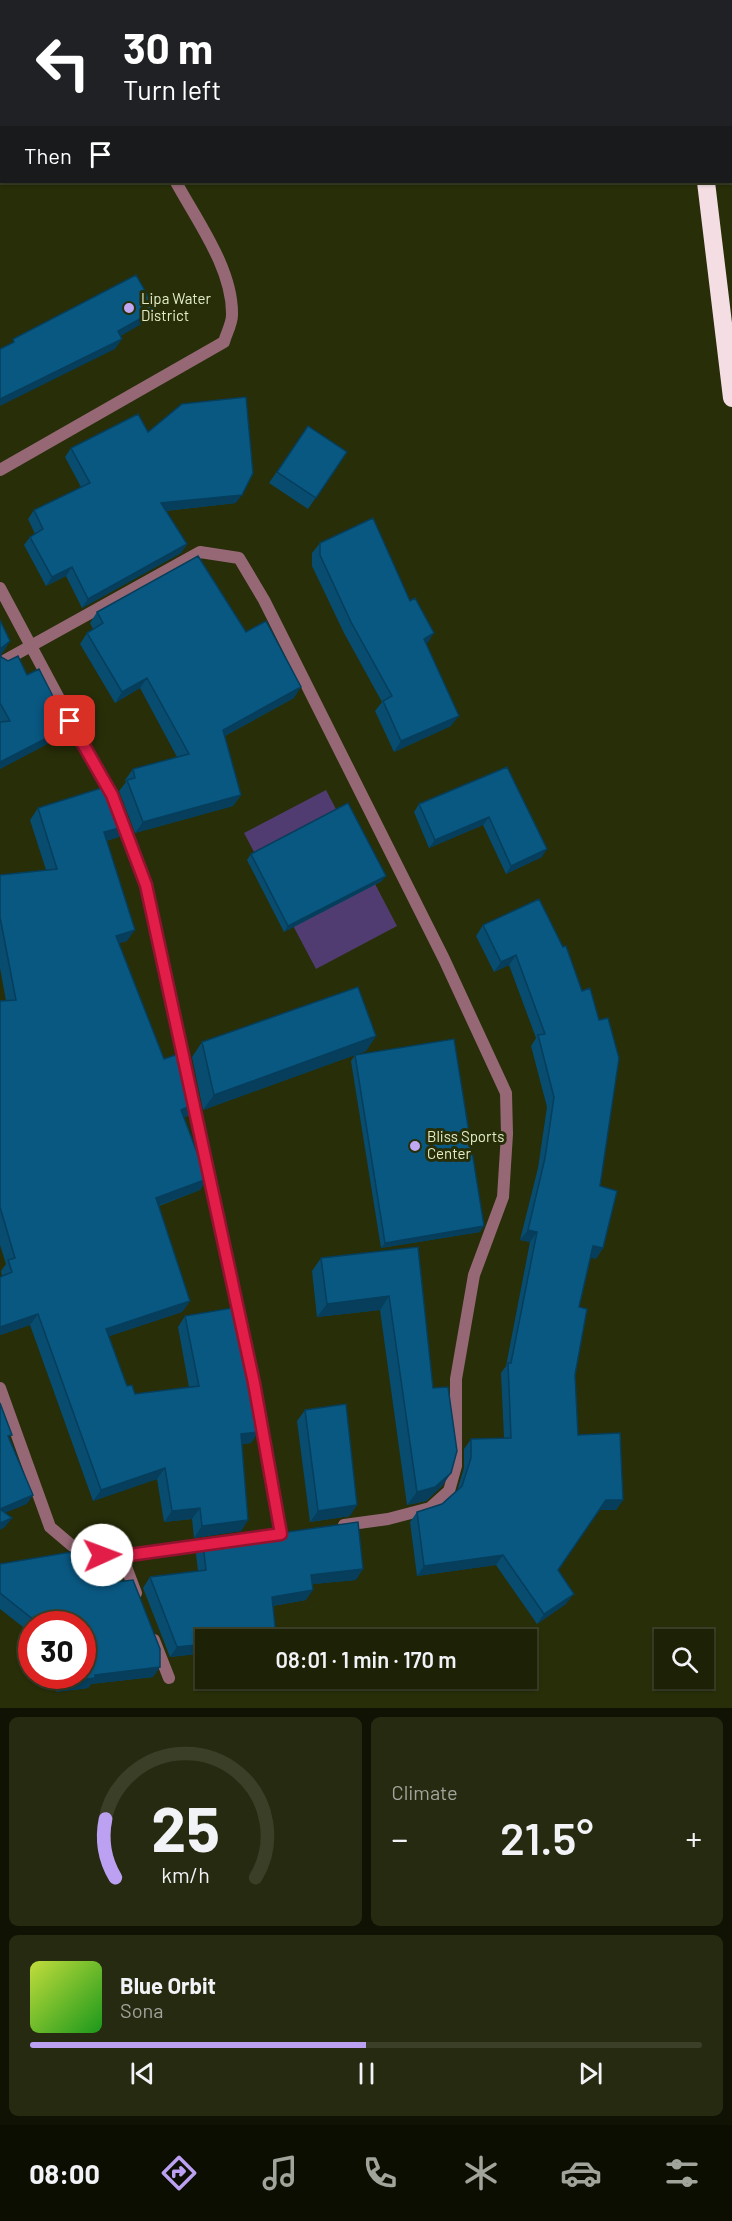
<!DOCTYPE html>
<html lang="en">
<head>
<meta charset="utf-8">
<style>
	body { margin:0; font-family:Barlow,sans-serif; background:#252a10; color:#f1f3f6; height:100vh; display:flex; flex-direction:column; font-size:22px; white-space:nowrap }
	* { box-sizing:border-box; margin:0 }
	p { font-size:20px; color:#a0a49b }
	.icon { flex:none; width:33px; height:33px; fill:none; stroke:currentColor; stroke-width:2; stroke-linecap:round; stroke-linejoin:round }
	.map { position:relative; height:1708px; overflow:hidden }
	.side { display:flex; flex-direction:column; gap:9px; padding:9px; background:#101303; flex:1 }
	.side>* { flex:none }
	.guide { position:absolute; left:0px; top:0px; width:732px; height:183px; box-shadow:0 2px 4px #0004,0 0 0 2px #3b3f28; background:#202124; color:#fff; overflow:hidden }
	.tools { position:absolute; left:654px; top:1629px; display:grid; gap:12px }
	.tools a { display:grid; place-items:center; width:60px; height:60px; border-radius:0px; background:#1d2206; box-shadow:0 2px 4px #0004,0 0 0 2px #3b3f28; font-size:30px }
	.speed { position:absolute; left:18px; top:1611px; display:flex; gap:12px; font-size:30px; font-weight:700; text-align:center }
	.speed>* { display:grid; place-content:center; width:78px; height:78px; border-radius:50%; background:#1d2206; box-shadow:0 2px 4px #0004,0 0 0 2px #3b3f28; line-height:1 }
	.speed .limit { border:9px solid #d22; background:#fff; color:#111 }
	.pin { position:absolute; display:grid; place-items:center; width:51px; height:51px; color:#fff; margin:-26px; border-radius:12px; box-shadow:0 3px 9px #0006 }
	.me { position:absolute; width:66px; margin:-33px; rotate:88deg; stroke-linejoin:round; filter:drop-shadow(0 0 4px #0008) }
	.turn { display:flex; align-items:center; gap:21px; height:126px; padding:0 24px; font-size:27px }
	.turn .icon { width:78px; height:78px; stroke-width:2.5 }
	.turn b { display:block; font-size:42px; line-height:51px }
	.then { display:flex; align-items:center; height:57px; padding:0 24px; background:#0003; gap:12px; font-size:22px }
	.big { font-size:45px; font-weight:600; line-height:1.1 }
	.side .card { flex:1; display:flex; flex-direction:column; justify-content:center; gap:9px; min-width:0; padding:0 21px; border-radius:9px; background:#252a10 }
	.side .dial { align-items:center; gap:0 }
	.dial svg { height:156px; overflow:visible; fill:none; stroke:#3b3f28; stroke-width:7; stroke-linecap:round; text-anchor:middle }
	.dial text { fill:#f1f3f6; stroke:none }
	.song { display:flex; align-items:center; gap:18px }
	.cover { width:72px; height:72px; border-radius:9px; background:linear-gradient(135deg,hsl(70 70% 55%),hsl(120 70% 35%)) }
	.played { height:6px; border-radius:3px; background:linear-gradient(90deg,#bca0f2 50%,#3b3f28 50%) }
	.keys { display:flex; justify-content:space-around; direction:ltr }
	.heat { display:flex; justify-content:space-between; align-items:center; font-size:33px; direction:ltr }
	.side .tiles { flex:1; display:grid; gap:9px; grid-template-columns:1fr 1fr }
	.card:last-child { grid-column:span 2 }
	.trip { position:absolute; left:195px; top:1629px; width:342px; height:60px; border-radius:0px; background:#1d2206; box-shadow:0 2px 4px #0004,0 0 0 2px #3b3f28; font-weight:600; line-height:60px; text-align:center }
	.dock { display:flex; height:96px; justify-content:space-around; align-items:center; background:#0c0e02; color:#a0a49b }
	.dock .icon { width:42px; height:42px }
	.dock .active { color:#bca0f2 }
	.dock b { font-size:27px; color:#f1f3f6 }
	.map>svg:first-child { display:block }
	.green { fill:#503c70 }
	.lines { fill:none; stroke-linecap:round; stroke-linejoin:round }
	.lane { stroke:#966876; stroke-width:12 }
	.street { stroke:#966876; stroke-width:12 }
	.highway { stroke:#f4dde3; stroke-width:18 }
	.wall { fill:#084c70 }
	.shaded-wall { fill:#063e5b }
	.building { fill:#095882; stroke:#063e5b; stroke-width:1.5 }
	.route-casing { stroke:#92132f; stroke-width:15 }
	.route { stroke:#e11d48; stroke-width:10 }
	.poi-dot { fill:#c1a8f3; stroke:#272e08; stroke-width:2 }
	.labels { text-anchor:middle; stroke-width:6; stroke-linejoin:round; paint-order:stroke }
	.poi-label { font-size:15px; fill:#e4eeca; stroke:#272e08; text-anchor:start }
</style>
</head>
<body>
<div class="map">
<svg width="732" height="1708" viewBox="0 0 732 1708">
	<rect width="100%" height="100%" fill="#272e08"/>
	<path class="green" d="M 326,790 L 397,926 L 316,969 L 244,833 Z"/>
	<g class="lines">
		<path class="lane" d="M 120,815 L 146,885 L 186,1068
			M 191,1091 L 254,1383
			M 122,1556 L 136,1593
			M 154,1640 L 169,1678"/>
		<path class="street" d="M 79,0 L 80,2
			M 0,470 L 224,342 C 226,334 232,324 232,315 C 233,269 197,221 176,182
			M 0,588 L 101,777
			M 0,663 L 200,552 L 239,558 L 264,600 L 444,959 L 506,1093 L 507,1134 L 503,1197 L 474,1275 L 456,1379 L 456,1466 L 449,1491 L 430,1508 L 388,1519 L 344,1525
			M 254,1383 L 281,1534
			M 0,1388 L 50,1527 L 83,1555 L 122,1556 L 217,1543"/>
		<path class="highway" d="M 684,0 L 684,2
			M 706,182 L 732,398"/>
	</g>
	<path class="wall" d="M 308,426 L 347,452 L 308,509 L 269,483 Z
		M 148,432 L 236,503 L 166,511 L 187,544 L 181,553 L 82,608 L 66,576 L 46,586 L 24,545 L 30,537 L 35,534 L 28,519 L 34,510 L 81,487 L 65,457 L 71,448 Z
		M 320,543 L 426,644 L 451,726 L 394,752 L 375,711 L 382,702 L 344,633 L 312,566 L 312,553 Z
		M 97,612 L 246,632 L 294,698 L 225,736 L 241,795 L 233,806 L 135,833 L 119,791 L 126,782 L 125,780 L 133,769 L 177,757 L 140,688 L 115,703 L 80,644 L 87,633 L 93,629 L 90,623 Z
		M 0,620 L 10,641 L 3,652 L 1,653 L 1,657 L 27,675 L 68,733 L 0,769 Z
		M 507,767 L 542,857 L 506,874 L 483,825 L 429,848 L 414,812 L 419,804 Z
		M 38,808 L 119,837 L 106,841 L 127,941 L 119,943 L 164,1059 L 195,1104 L 188,1116 L 184,1117 L 207,1179 L 200,1190 L 159,1206 L 190,1301 L 182,1312 L 109,1336 L 127,1386 L 135,1394 L 189,1387 L 178,1327 L 185,1316 L 258,1432 L 251,1443 L 242,1444 L 248,1520 L 241,1531 L 194,1538 L 192,1519 L 164,1522 L 157,1479 L 93,1501 L 30,1325 L 0,1335 L 0,1277 L 2,1276 L 1,1271 L 6,1264 L 0,1245 L 0,1001 L 6,1001 L 0,968 L 0,875 L 46,870 L 30,820 Z
		M 251,854 L 382,881 L 284,932 L 247,860 Z
		M 539,899 L 600,1186 L 603,1248 L 596,1259 L 591,1257 L 579,1307 L 575,1375 L 578,1435 L 623,1500 L 616,1510 L 599,1510 L 558,1570 L 566,1604 L 537,1624 L 496,1565 L 417,1576 L 410,1522 L 417,1512 L 442,1504 L 457,1491 L 464,1468 L 464,1449 L 471,1439 L 504,1438 L 501,1373 L 506,1366 L 530,1242 L 520,1240 L 538,1168 L 547,1107 L 531,1046 L 536,1038 L 509,965 L 494,972 L 476,936 L 483,925 Z
		M 376,1036 L 366,1051 L 356,1055 L 480,1232 L 381,1248 L 351,1061 L 355,1055 L 203,1110 L 192,1057 L 202,1042 Z
		M 418,1247 L 433,1388 L 451,1473 L 442,1486 L 426,1501 L 407,1505 L 380,1310 L 317,1317 L 312,1271 L 321,1258 Z
		M 305,1410 L 350,1516 L 310,1522 L 297,1421 Z
		M 203,1544 L 356,1580 L 312,1584 L 306,1600 L 273,1606 L 206,1640 L 206,1653 L 170,1657 L 143,1588 L 150,1577 L 198,1571 L 196,1554 Z
		M 0,1564 L 108,1583 L 160,1667 L 153,1677 L 91,1684 L 88,1688 L 56,1692 L 54,1676 L 82,1676 L 82,1624 L 32,1624 L 32,1634 L 0,1609 Z"/>
	<path class="shaded-wall" d="M 156,310 L 148,320 L 111,342 L 118,331 Z
		M 122,339 L 115,349 L 0,406 L 0,399 Z
		M 242,495 L 236,503 L 155,512 L 161,503 Z
		M 187,544 L 181,553 L 82,608 L 88,599 Z
		M 72,567 L 66,576 L 46,586 L 52,577 Z
		M 434,633 L 427,644 L 424,639 Z
		M 10,641 L 3,652 L 0,654 L 0,649 Z
		M 147,678 L 140,688 L 115,703 L 122,692 Z
		M 301,687 L 294,698 L 215,741 L 223,730 Z
		M 459,716 L 451,726 L 394,752 L 401,741 Z
		M 76,723 L 68,733 L 0,769 L 0,762 Z
		M 241,795 L 233,806 L 135,833 L 143,822 Z
		M 489,817 L 483,825 L 429,848 L 435,840 Z
		M 127,826 L 119,837 L 96,844 L 104,832 Z
		M 547,849 L 542,857 L 506,874 L 511,866 Z
		M 386,876 L 382,881 L 284,932 L 288,926 Z
		M 135,930 L 127,941 L 108,947 L 116,936 Z
		M 516,955 L 509,965 L 494,972 L 501,962 Z
		M 376,1036 L 366,1051 L 203,1110 L 214,1095 Z
		M 195,1104 L 188,1116 L 173,1121 L 181,1110 Z
		M 207,1179 L 200,1190 L 148,1209 L 156,1198 Z
		M 484,1226 L 480,1232 L 381,1248 L 385,1243 Z
		M 528,1230 L 537,1232 L 530,1242 L 520,1240 Z
		M 593,1246 L 603,1248 L 596,1259 L 586,1256 Z
		M 389,1296 L 380,1310 L 317,1317 L 327,1304 Z
		M 190,1301 L 182,1312 L 98,1340 L 106,1329 Z
		M 38,1314 L 30,1325 L 0,1335 L 0,1327 Z
		M 258,1432 L 251,1443 L 233,1446 L 241,1434 Z
		M 165,1468 L 157,1479 L 93,1501 L 101,1490 Z
		M 451,1473 L 442,1486 L 426,1501 L 407,1505 L 417,1492 Z
		M 33,1495 L 27,1504 L 0,1515 L 0,1509 Z
		M 606,1500 L 623,1500 L 616,1510 L 599,1510 Z
		M 357,1505 L 350,1516 L 310,1522 L 318,1511 Z
		M 200,1508 L 192,1519 L 164,1522 L 172,1511 Z
		M 12,1518 L 5,1527 L 0,1530 L 0,1523 Z
		M 248,1520 L 241,1531 L 194,1538 L 202,1526 Z
		M 503,1555 L 496,1565 L 417,1576 L 424,1566 Z
		M 363,1569 L 356,1580 L 304,1585 L 311,1575 Z
		M 313,1590 L 306,1600 L 265,1607 L 272,1597 Z
		M 574,1594 L 566,1604 L 537,1624 L 544,1614 Z
		M 276,1636 L 274,1640 L 244,1640 Z
		M 206,1644 L 206,1653 L 170,1657 L 177,1647 Z
		M 160,1667 L 153,1677 L 91,1684 L 88,1688 L 56,1692 L 63,1682 L 95,1675 Z"/>
	<path class="building" d="M 136,275 L 156,310 L 118,331 L 122,339 L 0,399 L 0,349 L 14,342 L 13,339 Z
		M 246,397 L 253,473 L 242,495 L 161,503 L 187,544 L 88,599 L 72,567 L 52,577 L 30,537 L 43,529 L 34,510 L 90,483 L 71,448 L 138,414 L 148,432 L 182,404 Z
		M 308,426 L 347,452 L 316,498 L 277,472 Z
		M 373,518 L 410,601 L 415,598 L 434,633 L 424,639 L 459,716 L 401,741 L 383,701 L 392,696 L 351,622 L 320,555 L 320,543 Z
		M 198,556 L 246,632 L 266,621 L 301,687 L 223,730 L 241,795 L 143,822 L 127,780 L 135,778 L 133,769 L 189,754 L 147,678 L 122,692 L 87,633 L 103,623 L 97,612 Z
		M 0,620 L 10,641 L 1,648 L 1,657 L 8,661 L 18,656 L 27,675 L 39,669 L 62,714 L 70,712 L 76,723 L 0,762 L 0,722 L 10,721 L 0,703 Z
		M 507,767 L 547,849 L 511,866 L 489,817 L 435,840 L 419,804 Z
		M 111,785 L 127,826 L 104,832 L 135,930 L 116,936 L 164,1059 L 184,1052 L 195,1104 L 181,1110 L 207,1179 L 156,1198 L 190,1301 L 106,1329 L 127,1386 L 132,1385 L 135,1394 L 199,1386 L 185,1316 L 238,1307 L 252,1379 L 258,1432 L 241,1434 L 248,1520 L 202,1526 L 200,1508 L 172,1511 L 165,1468 L 101,1490 L 38,1314 L 0,1327 L 0,1277 L 12,1272 L 8,1260 L 15,1258 L 0,1207 L 0,1001 L 16,1000 L 0,917 L 0,875 L 57,869 L 38,808 Z
		M 348,803 L 386,876 L 288,926 L 251,854 Z
		M 539,899 L 563,947 L 566,946 L 582,991 L 590,988 L 599,1020 L 608,1018 L 619,1058 L 600,1186 L 617,1191 L 603,1248 L 593,1246 L 579,1307 L 587,1309 L 575,1375 L 578,1435 L 620,1433 L 623,1500 L 606,1500 L 558,1570 L 574,1594 L 544,1614 L 503,1555 L 424,1566 L 417,1512 L 442,1504 L 462,1486 L 471,1458 L 471,1439 L 511,1438 L 508,1363 L 511,1363 L 537,1232 L 528,1230 L 545,1158 L 554,1097 L 538,1035 L 545,1034 L 516,955 L 501,962 L 483,925 Z
		M 358,987 L 376,1036 L 214,1095 L 202,1042 Z
		M 454,1039 L 484,1226 L 385,1243 L 355,1055 Z
		M 418,1247 L 433,1388 L 448,1387 L 457,1451 L 451,1473 L 435,1487 L 417,1492 L 389,1296 L 327,1304 L 321,1258 Z
		M 0,1403 L 12,1435 L 8,1436 L 33,1495 L 0,1509 Z
		M 346,1404 L 357,1505 L 318,1511 L 305,1410 Z
		M 0,1509 L 12,1518 L 0,1523 Z
		M 358,1522 L 363,1569 L 311,1575 L 313,1590 L 272,1597 L 276,1636 L 244,1640 L 206,1640 L 206,1644 L 177,1647 L 150,1577 L 206,1570 L 203,1544 Z
		M 83,1550 L 104,1554 L 108,1583 L 133,1580 L 160,1649 L 160,1667 L 95,1675 L 95,1678 L 63,1682 L 62,1676 L 82,1676 L 82,1624 L 39,1624 L 0,1593 L 0,1564 Z"/>
	<g class="lines">
		<defs>
			<path id="route" d="M 70,721 L 112,795 L 146,885 L 254,1383 L 281,1534 L 122,1556 L 102,1555"/>
		</defs>
		<use href="#route" class="route-casing"/>
		<use href="#route" class="route"/>
	</g>
	<g class="poi-dot">
		<circle cx="129" cy="308" r="6"/>
		<circle cx="415" cy="1146" r="6"/>
	</g>
	<g class="labels">
		<g class="poi-label">
			<text x="141" y="304">Lipa Water<tspan x="141" dy="17">District</tspan></text>
			<text x="427" y="1142">Bliss Sports<tspan x="427" dy="17">Center</tspan></text>
		</g>
	</g>
</svg>
<div class="tools">
<a><svg class="icon" aria-label="search" viewBox="0 0 24 24"><circle cx="10" cy="10" r="6"/><path d="M15 15l6 6"/></svg></a>
</div>
<div class="speed"><div class="limit">30</div></div>
<div class="pin" style="left:70px;top:721px;background:#d93025"><svg class="icon" aria-label="arrive" viewBox="0 0 24 24"><path d="M6 21V4h12l-3 4 3 4H6"/></svg></div>
<svg class="me" style="left:102px;top:1555px" viewBox="-20 -20 40 40"><circle r="19" fill="#fff"/><path d="M0-13L10 11 0 6-10 11z" fill="#e11d48"/></svg>
<div class="trip">08:01 · 1 min · 170 m</div>
<div class="guide">
<div class="turn"><svg class="icon" aria-label="left" viewBox="0 0 24 24"><path d="M17 20v-9H6M10 6l-5 5 5 5"/></svg><div><b>30 m</b>Turn left</div></div>
<div class="then">Then<svg class="icon" aria-label="arrive" viewBox="0 0 24 24"><path d="M6 21V4h12l-3 4 3 4H6"/></svg></div>
</div>
</div>
<section class="side">
<div class="tiles">
<div class="card dial"><svg viewBox="0 0 100 80">
<path d="M14 69A42 42 0 1 1 86 69"/>
<path d="M14 69A42 42 0 0 1 9 39" stroke="#bca0f2"/>
<text x="50" y="56" font-size="32" font-weight="700">25</text>
<text x="50" y="72" font-size="11">km/h</text>
</svg></div>
<div class="card"><p>Climate</p>
<div class="heat"><a>−</a><b class="big">21.5°</b><a>+</a></div>
</div>
<div class="card">
<div class="song"><i class="cover"></i><div><b>Blue Orbit</b><p>Sona</p></div></div>
<div class="played"></div>
<div class="keys"><svg class="icon" aria-label="previous" viewBox="0 0 24 24"><path d="M18 5L8 12l10 7zM5 5v14"/></svg><svg class="icon" aria-label="pause" viewBox="0 0 24 24"><path d="M8 5v14M16 5v14"/></svg><svg class="icon" aria-label="next" viewBox="0 0 24 24"><path d="M6 5l10 7-10 7zM19 5v14"/></svg></div>
</div>
</div>
</section>
<nav class="dock">
<b>08:00</b>
<svg class="icon active" aria-label="directions" viewBox="0 0 24 24"><path d="M12 3l9 9-9 9-9-9zM9 14v-3h6M13 9l2 2-2 2"/></svg>
<svg class="icon" aria-label="music" viewBox="0 0 24 24"><path d="M9 18V5l10-2v13"/><circle cx="6" cy="18" r="3"/><circle cx="16" cy="16" r="3"/></svg>
<svg class="icon" aria-label="phone" viewBox="0 0 24 24"><path d="M5 4h4l2 5-3 2q2 4 5 5l2-3 5 2v4C11 20 4 13 5 4z"/></svg>
<svg class="icon" aria-label="climate" viewBox="0 0 24 24"><path d="M12 3v18M4 7l16 10M4 17L20 7"/></svg>
<svg class="icon" aria-label="car" viewBox="0 0 24 24"><path d="M5 17H2v-5l4-1 3-4h7l3 4 3 1v5h-3M9 17h6M6 11h13"/><circle cx="7" cy="17" r="2"/><circle cx="17" cy="17" r="2"/></svg>
<svg class="icon" aria-label="filters" viewBox="0 0 24 24"><path d="M4 7h16M4 17h16"/><circle cx="9" cy="7" r="2"/><circle cx="15" cy="17" r="2"/></svg>
</nav>
</body>
</html>
